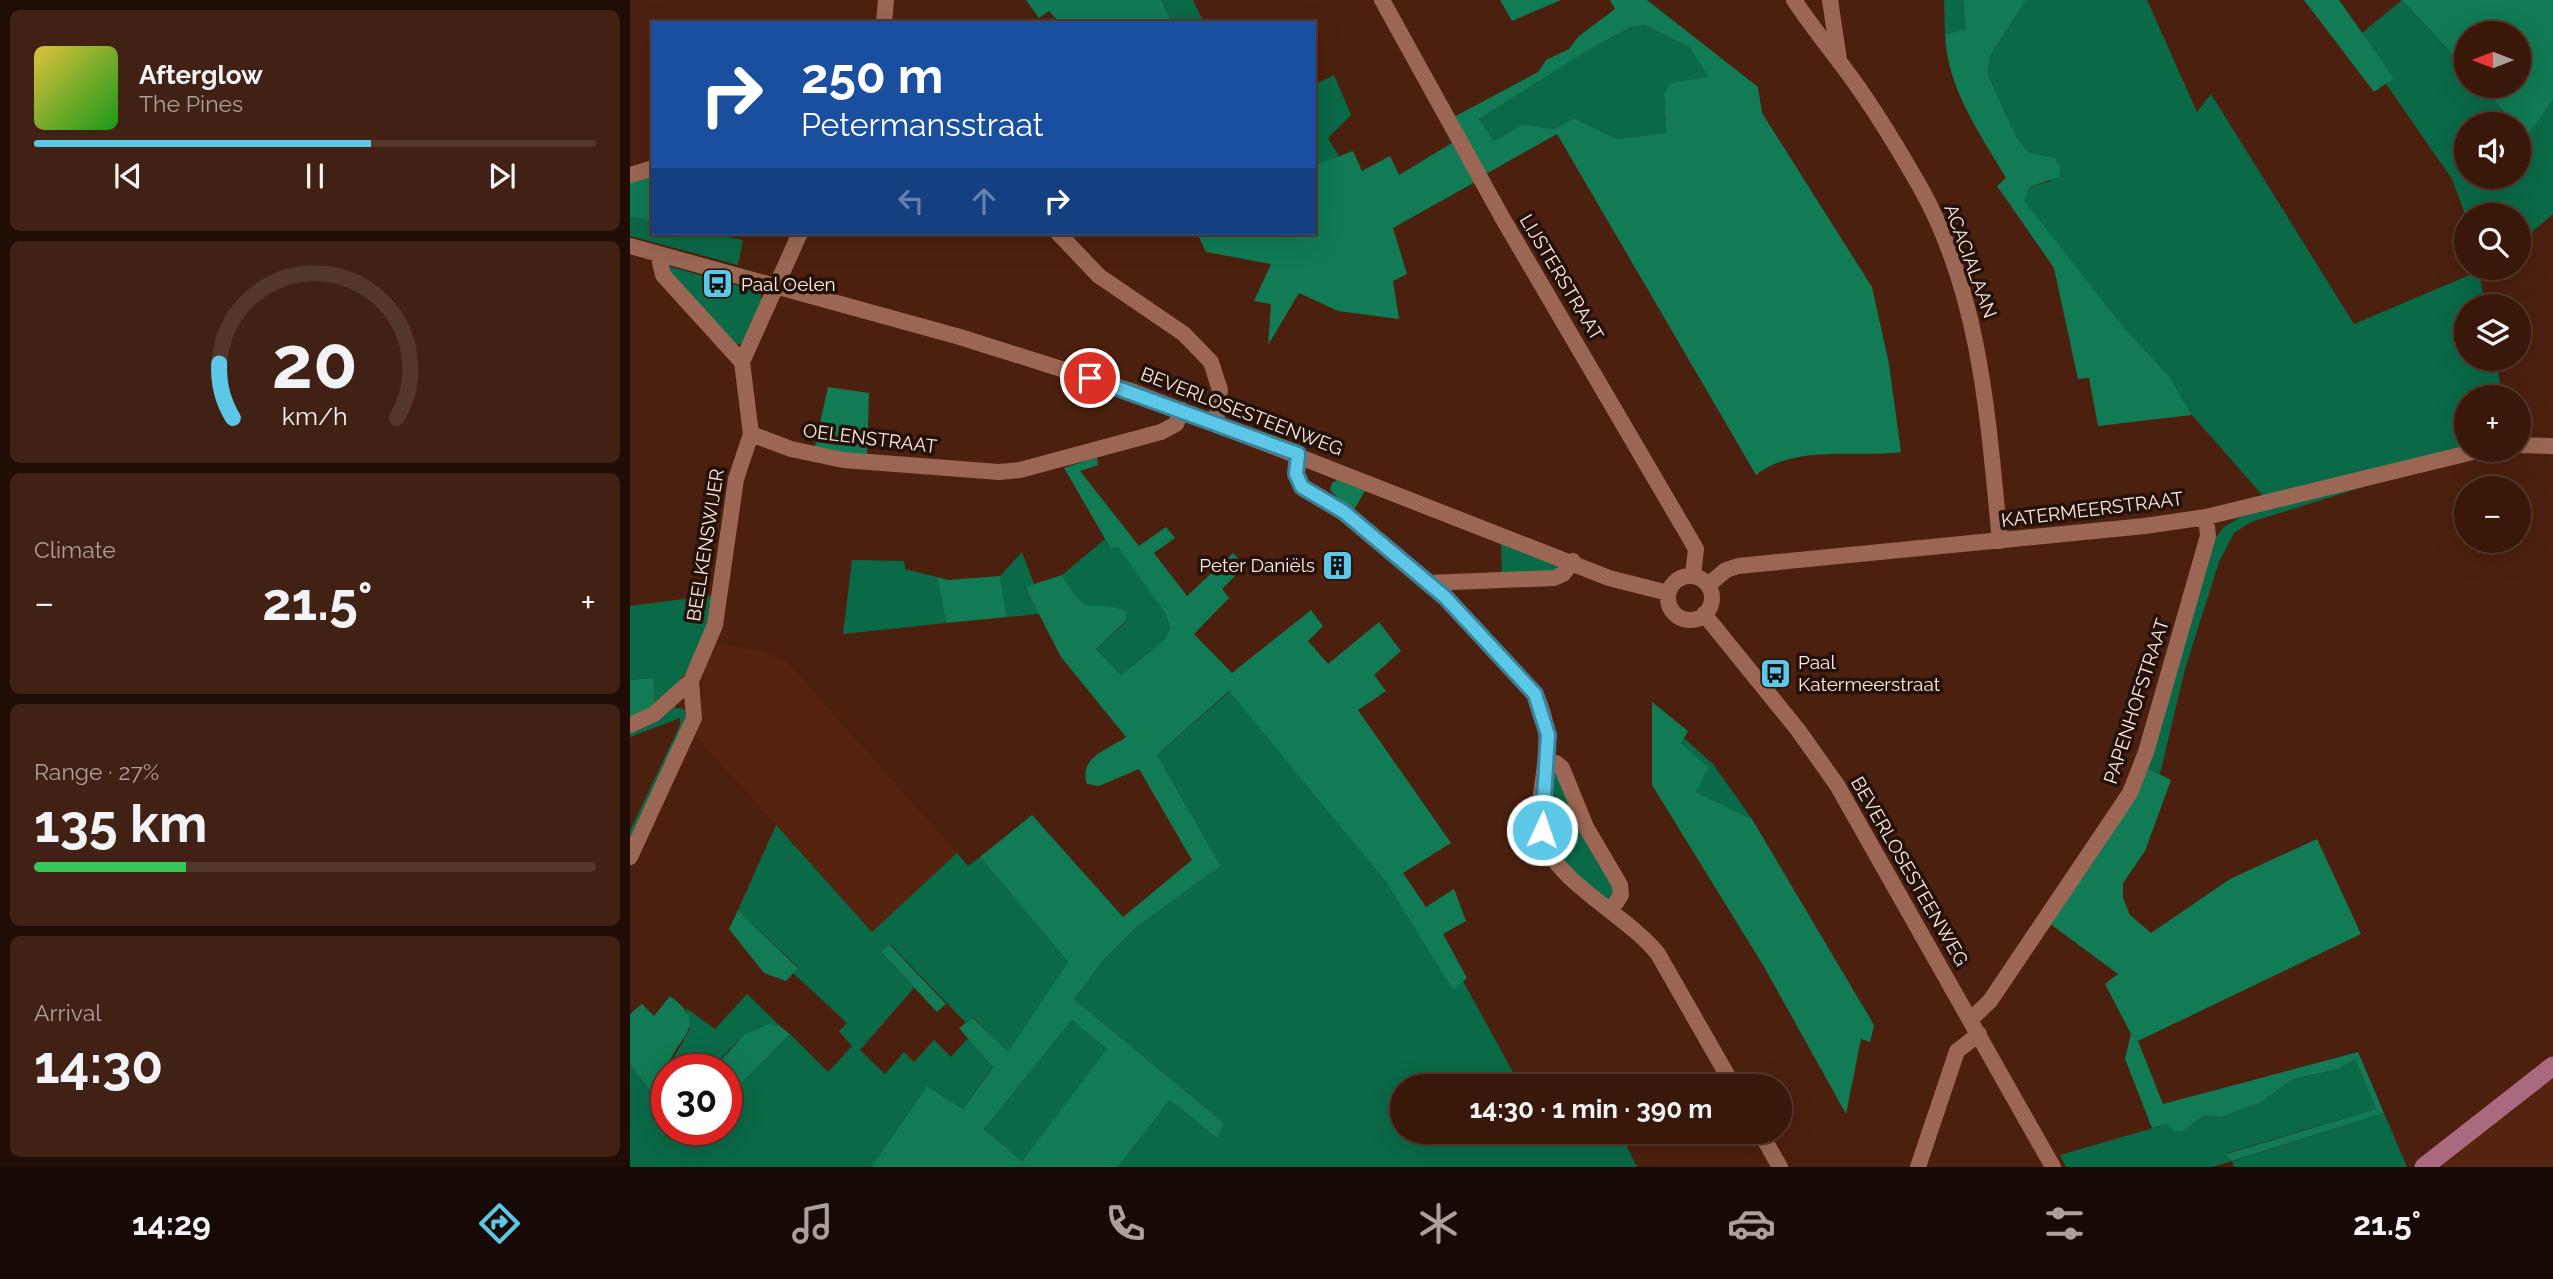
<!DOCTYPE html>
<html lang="en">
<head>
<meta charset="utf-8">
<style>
	body { margin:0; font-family:Raleway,sans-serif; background:#402113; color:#f1f3f6; height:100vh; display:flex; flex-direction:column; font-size:26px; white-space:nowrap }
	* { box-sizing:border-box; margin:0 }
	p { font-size:23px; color:#aba09c }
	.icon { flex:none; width:38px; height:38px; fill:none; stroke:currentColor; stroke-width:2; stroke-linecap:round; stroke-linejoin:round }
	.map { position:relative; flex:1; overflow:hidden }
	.side { display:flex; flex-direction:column; gap:10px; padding:10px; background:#1f0d06; width:630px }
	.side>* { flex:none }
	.guide { position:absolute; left:21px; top:21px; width:665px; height:214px; border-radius:0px; box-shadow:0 7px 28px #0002,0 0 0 2px #53372b; background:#1a4fa0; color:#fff; overflow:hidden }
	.needle { width:46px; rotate:270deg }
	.buttons { position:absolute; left:1824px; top:21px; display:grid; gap:14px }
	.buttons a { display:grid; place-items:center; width:77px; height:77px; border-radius:50%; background:#39180a; box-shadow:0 7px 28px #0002,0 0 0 2px #53372b; font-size:35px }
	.speed { position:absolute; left:21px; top:1054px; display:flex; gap:14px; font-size:35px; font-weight:700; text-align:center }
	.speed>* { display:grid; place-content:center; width:91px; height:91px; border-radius:50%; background:#39180a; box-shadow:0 7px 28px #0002,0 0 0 2px #53372b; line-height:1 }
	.speed .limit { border:10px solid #d22; background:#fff; color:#111 }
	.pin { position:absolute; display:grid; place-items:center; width:60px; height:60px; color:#fff; margin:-30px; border:4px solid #fff; border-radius:50%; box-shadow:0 2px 7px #0007 }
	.me { position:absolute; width:77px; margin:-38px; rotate:3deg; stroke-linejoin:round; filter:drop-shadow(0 0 5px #0008) }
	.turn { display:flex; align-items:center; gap:24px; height:147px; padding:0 35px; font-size:32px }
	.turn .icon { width:91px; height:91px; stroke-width:2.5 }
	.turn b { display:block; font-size:49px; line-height:60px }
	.lanes { display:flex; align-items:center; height:66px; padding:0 35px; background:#0003; justify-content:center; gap:35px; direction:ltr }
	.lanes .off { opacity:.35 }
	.big { font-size:52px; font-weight:700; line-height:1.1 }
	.side .widget { flex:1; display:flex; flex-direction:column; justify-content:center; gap:10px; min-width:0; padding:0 24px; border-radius:10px; background:#402113 }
	.side .dial { align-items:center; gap:0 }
	.dial svg { height:182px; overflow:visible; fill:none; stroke:#53372b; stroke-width:7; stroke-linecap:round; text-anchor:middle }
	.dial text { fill:#f1f3f6; stroke:none }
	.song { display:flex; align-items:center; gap:21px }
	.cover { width:84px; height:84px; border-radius:10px; background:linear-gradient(135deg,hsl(50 70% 55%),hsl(120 70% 35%)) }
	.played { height:7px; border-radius:4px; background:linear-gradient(90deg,#5dc7e8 60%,#53372b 60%) }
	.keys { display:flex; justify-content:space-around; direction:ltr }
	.heat { display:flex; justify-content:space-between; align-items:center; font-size:38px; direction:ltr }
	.charge { height:10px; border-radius:5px; background:linear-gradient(90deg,#34c759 27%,#53372b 0) }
	.trip { position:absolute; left:760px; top:1074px; width:402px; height:70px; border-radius:35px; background:#39180a; box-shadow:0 7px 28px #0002,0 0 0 2px #53372b; font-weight:700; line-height:70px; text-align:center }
	.tab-bar { display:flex; height:112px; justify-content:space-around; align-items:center; background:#170a04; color:#aba09c }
	.tab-bar .icon { width:49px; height:49px }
	.tab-bar .selected { color:#5dc7e8 }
	.tab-bar b { font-size:32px; color:#f1f3f6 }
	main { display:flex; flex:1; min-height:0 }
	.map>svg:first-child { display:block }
	.built { fill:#56230e }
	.green { fill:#0a6947 }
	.forest { fill:#107b54; fill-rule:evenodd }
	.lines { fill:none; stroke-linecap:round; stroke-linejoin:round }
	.minor { stroke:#9b6754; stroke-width:16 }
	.major { stroke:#ab697f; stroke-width:19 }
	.route-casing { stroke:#3c8197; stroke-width:18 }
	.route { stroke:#5dc7e8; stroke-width:12 }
	.labels { text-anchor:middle; stroke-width:7; stroke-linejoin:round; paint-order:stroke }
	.street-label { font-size:19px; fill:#fce9e3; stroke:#241109 }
	.poi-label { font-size:19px; fill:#fce9e3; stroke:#241109; text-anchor:start }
</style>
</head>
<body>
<main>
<section class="side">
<div class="widget">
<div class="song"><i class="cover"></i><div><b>Afterglow</b><p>The Pines</p></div></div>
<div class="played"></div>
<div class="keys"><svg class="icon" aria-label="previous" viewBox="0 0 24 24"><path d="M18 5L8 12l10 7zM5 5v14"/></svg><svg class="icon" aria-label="pause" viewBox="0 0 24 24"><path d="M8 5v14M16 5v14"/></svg><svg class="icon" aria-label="next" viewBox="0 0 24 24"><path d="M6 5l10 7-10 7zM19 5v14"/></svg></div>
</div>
<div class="widget dial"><svg viewBox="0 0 100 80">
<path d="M14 69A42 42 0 1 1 86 69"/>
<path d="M14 69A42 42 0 0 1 8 45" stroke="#5dc7e8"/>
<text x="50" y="56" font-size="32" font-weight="700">20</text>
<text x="50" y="72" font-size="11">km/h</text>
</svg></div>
<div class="widget"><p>Climate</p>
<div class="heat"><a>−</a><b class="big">21.5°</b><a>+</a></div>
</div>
<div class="widget"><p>Range · 27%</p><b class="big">135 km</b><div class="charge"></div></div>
<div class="widget"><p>Arrival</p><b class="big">14:30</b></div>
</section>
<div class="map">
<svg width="1923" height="1167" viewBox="0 0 1923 1167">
	<rect width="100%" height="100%" fill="#4c200e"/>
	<path class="built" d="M 83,642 L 132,651 L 159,664 L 327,853 L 243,932 L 63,733 L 71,712 L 73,674 Z
		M 1923,1078 L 1923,1167 L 1806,1167 L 1877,1115 Z"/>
	<path class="green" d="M 531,0 L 563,0 L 573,21 L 543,23 Z
		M 1314,0 L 1333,0 L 1335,31 L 1315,34 Z
		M 1396,0 L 1517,0 L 1567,112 L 1581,94 L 1724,324 L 1849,271 L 1855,306 L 1836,306 L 1836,359 L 1865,359 L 1873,397 L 1836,397 L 1836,447 L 1633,496 L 1562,415 L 1539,376 L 1492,325 L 1393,201 L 1399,187 L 1421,181 L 1425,158 L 1398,152 L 1387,138 L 1358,75 L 1360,56 Z
		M 1772,0 L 1836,69 L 1836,86 L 1851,86 L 1886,124 L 1836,124 L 1836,177 L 1888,177 L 1888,126 L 1897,135 L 1923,100 L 1923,214 L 1888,244 L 1888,215 L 1836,217 L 1822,179 L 1756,84 L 1763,77 L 1732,33 Z
		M 1015,25 L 1059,47 L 1080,77 L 1034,94 L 1036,133 L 988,139 L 943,118 L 924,129 L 893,124 L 864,141 L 849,119 L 959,50 L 1001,27 Z
		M 704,75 L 721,115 L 698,138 L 709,156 L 684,167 L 684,85 Z
		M 0,217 L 23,221 L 23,233 L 77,233 L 113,240 L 108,265 L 0,236 Z
		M 38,266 L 130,292 L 132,300 L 115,343 L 104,345 L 36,272 Z
		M 1746,483 L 1621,522 L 1604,533 L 1589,562 L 1555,669 L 1530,774 L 1517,768 L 1585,538 L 1594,527 L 1612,516 Z
		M 475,539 L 481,549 L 488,546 L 535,613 L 540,628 L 535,639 L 491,675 L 466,649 L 495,623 L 479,608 L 461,607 L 449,602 L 432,575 Z
		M 871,543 L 929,566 L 931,571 L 872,576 Z
		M 392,552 L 404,584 L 395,588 L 409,614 L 377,617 L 370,576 Z
		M 222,560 L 274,561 L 275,569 L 307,577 L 316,623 L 213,634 Z
		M 84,595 C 76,639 61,677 25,706 L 24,678 L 0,680 L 0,606 Z
		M 600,691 L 756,882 L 823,989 L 833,981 L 891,1087 L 772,1087 L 772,1132 L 917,1132 L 922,1140 L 938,1132 L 990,1132 L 1007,1167 L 488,1167 L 540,1100 L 588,1139 L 594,1123 L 444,999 L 473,961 L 508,926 L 591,866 L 527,755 Z
		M 44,707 L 54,709 L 58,719 L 0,846 L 0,831 L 50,725 L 50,718 L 0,737 L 0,732 Z
		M 1054,738 L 1083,764 L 1122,819 L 1066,792 L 1051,743 Z
		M 923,766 L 987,895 L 976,901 C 916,851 914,845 920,767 Z
		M 146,825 L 242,932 L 327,853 L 338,866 L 350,857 L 438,962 L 378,1053 L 344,1018 L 336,1023 L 260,944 L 251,952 L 284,988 L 230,1050 L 255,1074 L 274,1052 L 284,1062 L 304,1040 L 321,1057 L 338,1038 L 363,1066 L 333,1109 L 297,1086 L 241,1167 L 0,1167 L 0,1064 L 37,1114 L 37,1129 L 96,1129 L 96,1099 L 160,1034 L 198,1072 L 222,1046 L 209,1031 L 217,1023 L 163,973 L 168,967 L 108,910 Z
		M 117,994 L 149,1025 C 119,1022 100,1049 83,1069 L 37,1069 L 37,1079 L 37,1069 L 60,1029 L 56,1008 L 85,1029 Z
		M 442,1020 L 478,1049 L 392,1161 L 354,1129 Z
		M 1725,1059 L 1746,1109 L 1597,1153 L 1603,1161 L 1754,1113 L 1777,1167 L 1604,1167 L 1602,1161 L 1582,1167 L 1436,1167 L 1430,1155 L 1537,1124 L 1552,1132 L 1573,1116 L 1591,1117 L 1630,1103 L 1663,1079 L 1709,1069 Z"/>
	<path class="forest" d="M 396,0 L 531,0 L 543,23 L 430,23 L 419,11 L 409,18 Z
		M 870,0 L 931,0 L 882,21 Z
		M 980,0 L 1017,0 L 1128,87 L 1132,113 L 1242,287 L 1259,364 L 1271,452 C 1225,458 1165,444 1126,475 L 927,134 L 854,175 L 822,118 L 908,72 L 916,60 L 939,49 L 949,36 L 985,9 ZM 1015,25 L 1059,47 L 1079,77 L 1041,83 L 1034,94 L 1036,133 L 988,139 L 943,118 L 924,129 L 893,124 L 864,141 L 849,119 L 959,50 L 1001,27 Z
		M 1333,0 L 1396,0 L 1360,56 L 1358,75 L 1387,138 L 1398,152 L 1425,158 L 1430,168 L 1429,177 L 1399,187 L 1394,201 L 1492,325 L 1539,376 L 1562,415 L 1468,426 L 1459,378 L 1448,379 L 1424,268 L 1367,186 L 1376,178 C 1349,132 1317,88 1315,34 L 1335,30 Z
		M 1674,0 L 1709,0 L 1764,78 L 1744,92 Z
		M 1772,0 L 1923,0 L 1923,100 L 1897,136 L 1851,86 L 1888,86 L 1888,33 L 1836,33 L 1836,69 Z
		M 822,143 L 845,182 L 763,228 L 777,274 L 763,281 L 769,319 L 708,311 L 669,293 L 638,345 L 641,304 L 624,301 L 641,264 L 576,252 L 567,233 L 684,233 L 684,167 L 688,164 L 723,151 L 732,171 L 760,156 L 769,175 Z
		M 23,173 L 23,221 L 0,217 L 0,181 Z
		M 198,387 L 239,393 L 237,457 L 184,450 Z
		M 467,457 L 468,465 L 450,471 L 509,546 L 536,527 L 545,538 L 524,553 L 557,596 L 603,553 L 615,566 L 592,589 L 599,598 L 564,634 L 602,673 L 681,610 L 693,626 L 678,641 L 698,664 L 749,622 L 771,651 L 744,675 L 756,691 L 728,710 L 821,843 L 773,873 L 796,907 L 824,889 L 836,921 L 813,934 L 837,978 L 823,990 L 756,882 L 599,691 L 527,755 L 591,866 L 508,926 L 473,961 L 444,999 L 594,1123 L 588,1139 L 540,1100 L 488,1167 L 241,1167 L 297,1086 L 333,1109 L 363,1067 L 329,1028 L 343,1018 L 378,1052 L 438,962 L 350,857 L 402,815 L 493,917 L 562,860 L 509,769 L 469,786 L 457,784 C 448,757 478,750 496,737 L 431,657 L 395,587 L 432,575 C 461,623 455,597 497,611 L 495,622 L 466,649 L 491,675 L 535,639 L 540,628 L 535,613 L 488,547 L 481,549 L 434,468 ZM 442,1020 L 477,1049 L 392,1161 L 354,1129 Z
		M 707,480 L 735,491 L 722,513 L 700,490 L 702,483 Z
		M 370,576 L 377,617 L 316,623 L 307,577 L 318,580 Z
		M 24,678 L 25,706 L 0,719 L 0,680 Z
		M 1022,702 L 1058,731 L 1051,743 L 1078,768 L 1066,792 L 1122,819 L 1244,1025 L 1240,1042 L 1231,1039 L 1216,1114 L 1133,965 L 1022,785 Z
		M 1517,768 L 1541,780 L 1515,851 L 1493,883 L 1493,898 L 1500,915 L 1521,933 L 1600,879 L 1687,839 L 1731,934 L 1508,1041 L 1533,1104 L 1728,1052 L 1754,1113 L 1602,1161 L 1596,1154 L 1746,1109 L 1725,1059 L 1709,1069 L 1663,1079 L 1630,1103 L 1591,1117 L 1573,1116 L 1552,1132 L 1544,1131 L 1537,1124 L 1522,1128 L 1495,1059 L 1501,1034 L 1475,984 L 1488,974 L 1419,923 Z
		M 108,910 L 168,968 L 156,981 L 134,973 L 99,929 Z
		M 259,944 L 316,1004 L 307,1012 L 251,952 Z
		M 40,996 C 82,1027 46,1035 37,1069 C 33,1082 37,1100 37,1114 L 0,1064 L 0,1014 L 12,1004 L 24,1016 Z
		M 138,1024 L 149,1025 L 160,1034 L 96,1099 L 96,1069 L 83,1069 L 115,1034 Z"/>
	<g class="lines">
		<path class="minor" d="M 752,0 L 873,219 L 1062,542 L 1066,549 L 1063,576
			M 1164,0 C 1178,21 1193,40 1208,60 C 1238,98 1265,143 1289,185 C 1351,294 1358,419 1370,541
			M 1200,0 L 1209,60
			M 254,23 L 256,0
			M 0,175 L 23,168
			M 428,233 L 469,276 L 554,334 L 581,362 L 590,390 L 586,423
			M 0,246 L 330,337 L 504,392 L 979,578 L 1038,593
			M 28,254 L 33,275 L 112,362
			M 121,434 L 161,449 L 213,460 L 369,472 L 390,470 L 531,432 L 546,424 L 552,410
			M 121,434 L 112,362 L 170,233
			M 1888,445 L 1923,446
			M 668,454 L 666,475 L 672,487 L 714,512 L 815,596 L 905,694 C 934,747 898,794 914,842 C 928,882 1000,918 1028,954 L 1104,1087
			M1038 598a22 22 0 1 1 44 0a22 22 0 1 1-44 0Z
			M 798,583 L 924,578 L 933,574 L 943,561
			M 1078,585 L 1096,570 L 1108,566 L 1515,526 L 1576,517 L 1851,450
			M 1074,614 L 1168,730 L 1207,785 L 1423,1167
			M 0,725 L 24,714 L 61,681
			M 916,762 L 926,763 L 932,768 L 956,827 L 990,885 L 991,895 L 981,910
			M 0,857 L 64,718 L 61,681 L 85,625 L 106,479 L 121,434
			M 1341,1019 L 1360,1001 L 1500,793 L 1516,752 L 1578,536 L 1576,517
			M 1130,1132 L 1150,1167
			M 1288,1167 L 1327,1051 L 1349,1034"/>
		<path class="major" d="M 1794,1167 L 1923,1066"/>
	</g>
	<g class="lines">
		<defs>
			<path id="route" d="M 460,378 L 668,454 L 666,474 L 672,487 L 714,512 L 815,597 L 905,694 L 918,735 L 912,830"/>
		</defs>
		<use href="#route" class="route-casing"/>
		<use href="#route" class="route"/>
	</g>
	<defs>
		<symbol id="bus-square" viewBox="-11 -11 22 22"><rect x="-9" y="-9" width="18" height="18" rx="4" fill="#5dc7e8" stroke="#241109"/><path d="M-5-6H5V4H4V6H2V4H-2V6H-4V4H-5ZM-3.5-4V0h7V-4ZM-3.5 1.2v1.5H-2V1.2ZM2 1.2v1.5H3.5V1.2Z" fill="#111"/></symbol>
		<symbol id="building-square" viewBox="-11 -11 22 22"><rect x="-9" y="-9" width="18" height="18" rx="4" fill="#5dc7e8" stroke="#241109"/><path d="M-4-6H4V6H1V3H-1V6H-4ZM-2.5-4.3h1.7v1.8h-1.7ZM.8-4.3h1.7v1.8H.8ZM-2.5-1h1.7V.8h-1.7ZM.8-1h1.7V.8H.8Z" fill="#111"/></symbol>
	</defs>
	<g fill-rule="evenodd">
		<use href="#bus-square" x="70" y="266" width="35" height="35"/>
		<use href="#building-square" x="690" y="548" width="35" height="35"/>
		<use href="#bus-square" x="1128" y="656" width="35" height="35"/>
	</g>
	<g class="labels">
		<g class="street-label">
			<text transform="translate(1341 261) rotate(70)" y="7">ACACIALAAN</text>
			<text transform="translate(932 277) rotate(59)" y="7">LIJSTERSTRAAT</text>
			<text transform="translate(612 411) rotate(21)" y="7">BEVERLOSESTEENWEG</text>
			<text transform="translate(240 438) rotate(7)" y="7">OELENSTRAAT</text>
			<text transform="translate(1462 509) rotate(-7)" y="7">KATERMEERSTRAAT</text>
			<text transform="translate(75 545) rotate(-81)" y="7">BEELKENSWIJER</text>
			<text transform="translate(1506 701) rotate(-72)" y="7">PAPENHOFSTRAAT</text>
			<text transform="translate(1280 871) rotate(60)" y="7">BEVERLOSESTEENWEG</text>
		</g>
		<g class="poi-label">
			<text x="111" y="291">Paal Oelen</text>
			<text x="685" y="572" text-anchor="end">Peter Daniëls</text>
			<text x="1168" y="669">Paal<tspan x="1168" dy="22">Katermeerstraat</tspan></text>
		</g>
	</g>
</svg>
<div class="buttons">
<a><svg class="needle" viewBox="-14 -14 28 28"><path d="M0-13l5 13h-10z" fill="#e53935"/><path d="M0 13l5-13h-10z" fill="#aba09c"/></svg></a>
<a><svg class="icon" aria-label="sound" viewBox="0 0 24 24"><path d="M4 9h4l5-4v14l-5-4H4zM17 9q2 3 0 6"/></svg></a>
<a><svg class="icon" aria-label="search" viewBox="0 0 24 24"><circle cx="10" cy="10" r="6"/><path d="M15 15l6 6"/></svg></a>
<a><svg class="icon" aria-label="layers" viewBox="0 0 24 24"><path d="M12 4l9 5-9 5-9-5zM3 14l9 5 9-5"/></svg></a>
<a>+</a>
<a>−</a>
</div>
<div class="speed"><div class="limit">30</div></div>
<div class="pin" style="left:460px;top:378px;background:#d93025"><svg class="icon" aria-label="arrive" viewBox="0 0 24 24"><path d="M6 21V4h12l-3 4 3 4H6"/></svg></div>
<svg class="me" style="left:912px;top:830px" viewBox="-20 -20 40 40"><circle r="17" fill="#5dc7e8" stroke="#fff" stroke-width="3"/><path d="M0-11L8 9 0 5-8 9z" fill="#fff"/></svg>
<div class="trip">14:30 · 1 min · 390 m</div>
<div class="guide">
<div class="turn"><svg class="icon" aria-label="right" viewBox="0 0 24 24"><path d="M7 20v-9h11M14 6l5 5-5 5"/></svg><div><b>250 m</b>Petermansstraat</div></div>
<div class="lanes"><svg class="icon off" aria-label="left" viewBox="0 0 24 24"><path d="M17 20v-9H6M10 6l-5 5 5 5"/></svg><svg class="icon off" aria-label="ahead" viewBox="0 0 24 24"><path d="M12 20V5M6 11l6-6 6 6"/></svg><svg class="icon" aria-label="right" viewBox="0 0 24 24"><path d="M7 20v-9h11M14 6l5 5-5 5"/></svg></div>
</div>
</div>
</main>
<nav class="tab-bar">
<b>14:29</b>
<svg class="icon selected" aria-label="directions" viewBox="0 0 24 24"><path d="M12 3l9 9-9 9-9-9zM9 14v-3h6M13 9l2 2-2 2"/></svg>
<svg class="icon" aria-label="music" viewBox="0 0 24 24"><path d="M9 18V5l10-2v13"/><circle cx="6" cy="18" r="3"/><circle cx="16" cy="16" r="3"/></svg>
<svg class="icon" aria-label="phone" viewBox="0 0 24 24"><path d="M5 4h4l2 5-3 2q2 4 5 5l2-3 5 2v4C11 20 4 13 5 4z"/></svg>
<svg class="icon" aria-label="climate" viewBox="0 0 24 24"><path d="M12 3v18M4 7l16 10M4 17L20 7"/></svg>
<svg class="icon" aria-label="car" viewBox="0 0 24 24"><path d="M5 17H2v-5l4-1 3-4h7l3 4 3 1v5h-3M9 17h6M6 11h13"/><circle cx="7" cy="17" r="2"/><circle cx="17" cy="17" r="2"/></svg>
<svg class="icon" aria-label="filters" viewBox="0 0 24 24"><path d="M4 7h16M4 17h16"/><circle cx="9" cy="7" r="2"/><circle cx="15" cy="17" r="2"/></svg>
<b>21.5°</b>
</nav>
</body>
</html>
